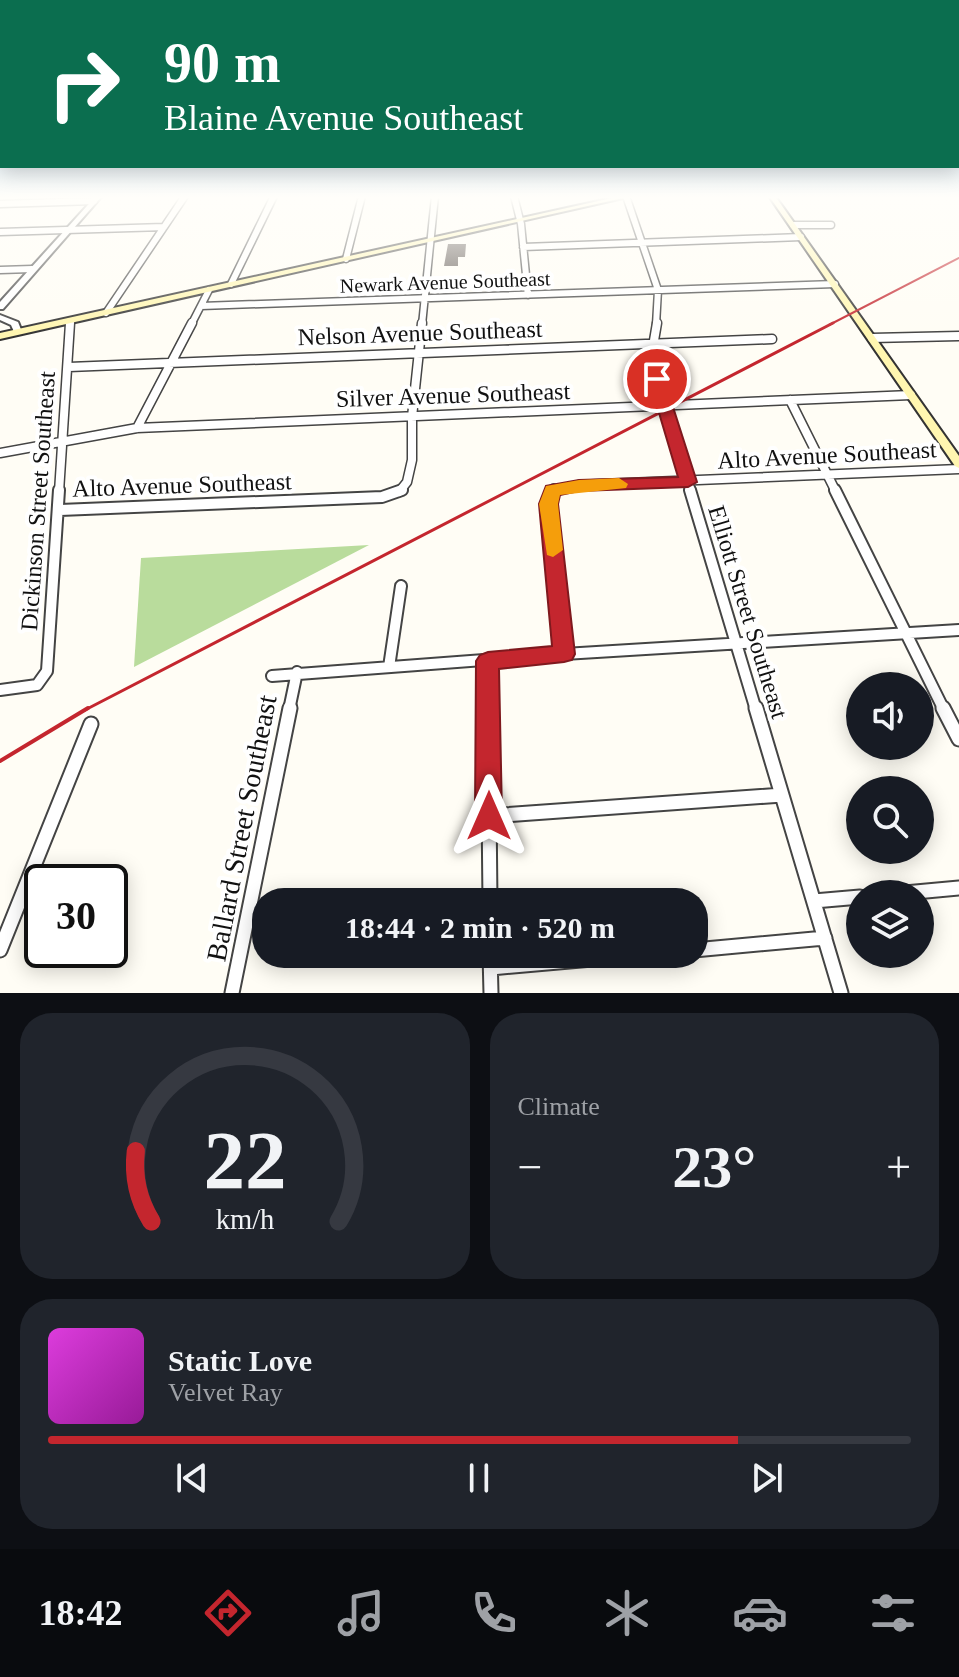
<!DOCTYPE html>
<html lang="en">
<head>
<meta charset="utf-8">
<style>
	body { margin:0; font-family:Georgia,serif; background:#20242c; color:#f1f3f6; height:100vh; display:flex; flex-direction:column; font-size:30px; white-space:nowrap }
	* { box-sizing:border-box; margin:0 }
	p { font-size:26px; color:#9ea1a6 }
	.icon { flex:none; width:44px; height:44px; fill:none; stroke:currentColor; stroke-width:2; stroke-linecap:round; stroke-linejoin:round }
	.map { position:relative; height:993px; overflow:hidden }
	.sheet { display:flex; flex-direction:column; gap:20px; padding:20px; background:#0d0f14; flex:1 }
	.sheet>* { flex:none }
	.guide { position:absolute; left:0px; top:0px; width:960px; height:168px; box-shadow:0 4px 20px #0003; background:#0b6e4f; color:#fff; overflow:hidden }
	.controls { position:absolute; left:846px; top:672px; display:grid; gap:16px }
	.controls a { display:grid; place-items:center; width:88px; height:88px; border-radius:50%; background:#171b24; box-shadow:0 4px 20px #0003; font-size:40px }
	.speed { position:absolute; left:24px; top:864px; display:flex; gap:16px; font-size:40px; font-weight:700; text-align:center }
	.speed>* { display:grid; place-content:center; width:104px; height:104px; border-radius:50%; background:#171b24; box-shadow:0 4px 20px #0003; line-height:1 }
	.speed .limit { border:4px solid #111; border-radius:12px; background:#fff; color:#111 }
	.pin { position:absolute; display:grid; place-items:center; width:68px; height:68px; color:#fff; margin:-34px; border:4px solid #fff; border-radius:50%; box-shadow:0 2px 8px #0007 }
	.me { position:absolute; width:88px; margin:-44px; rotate:0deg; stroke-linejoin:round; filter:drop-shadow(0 0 6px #0008) }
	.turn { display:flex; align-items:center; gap:28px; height:168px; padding:0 32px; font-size:36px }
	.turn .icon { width:104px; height:104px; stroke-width:2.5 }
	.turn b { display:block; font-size:56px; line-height:68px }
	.big { font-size:60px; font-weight:800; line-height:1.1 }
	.sheet .card { flex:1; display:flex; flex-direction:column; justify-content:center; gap:12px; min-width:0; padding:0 28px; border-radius:32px; background:#20242c }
	.sheet .dial { align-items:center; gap:0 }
	.dial svg { height:208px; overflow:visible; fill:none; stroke:#363941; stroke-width:7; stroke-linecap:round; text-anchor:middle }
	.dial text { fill:#f1f3f6; stroke:none }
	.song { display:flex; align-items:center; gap:24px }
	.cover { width:96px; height:96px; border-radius:12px; background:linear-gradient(135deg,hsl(300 70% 55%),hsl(300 70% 35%)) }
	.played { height:8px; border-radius:4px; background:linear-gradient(90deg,#c4262e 80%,#363941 80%) }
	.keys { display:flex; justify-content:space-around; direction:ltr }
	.heat { display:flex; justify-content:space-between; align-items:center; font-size:44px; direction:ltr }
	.sheet .tiles { flex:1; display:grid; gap:20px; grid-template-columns:1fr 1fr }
	.card:last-child { grid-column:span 2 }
	.trip { position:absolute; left:252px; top:888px; width:456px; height:80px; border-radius:32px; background:#171b24; box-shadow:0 4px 20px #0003; font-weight:800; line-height:80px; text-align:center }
	.tabs { display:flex; height:128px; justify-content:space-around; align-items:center; background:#090b0e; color:#9ea1a6 }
	.tabs .icon { width:56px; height:56px }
	.tabs .active { color:#c4262e }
	.tabs b { font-size:36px; color:#f1f3f6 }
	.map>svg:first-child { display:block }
	.forest { fill:#b9dc9c }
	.building { fill:#5a524d }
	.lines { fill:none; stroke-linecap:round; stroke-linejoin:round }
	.minor-far3-casing { stroke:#444; stroke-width:9 }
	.minor-far2-casing { stroke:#444; stroke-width:11 }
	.minor-far1-casing { stroke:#444; stroke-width:14 }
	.minor-casing { stroke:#444; stroke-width:17 }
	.tertiary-casing { stroke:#444; stroke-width:4 }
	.secondary-casing { stroke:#333; stroke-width:4 }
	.minor-far3 { stroke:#fff; stroke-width:6 }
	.minor-far2 { stroke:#fff; stroke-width:8 }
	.minor-far1 { stroke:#fff; stroke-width:10 }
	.minor { stroke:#fff; stroke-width:13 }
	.tertiary { fill:#fff; fill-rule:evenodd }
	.secondary { fill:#fff6b0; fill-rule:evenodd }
	.rail-far2 { stroke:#c4262e; stroke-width:2 }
	.rail-far1 { stroke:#c4262e; stroke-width:3 }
	.rail { stroke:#c4262e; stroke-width:4 }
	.route { fill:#c4262e; stroke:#7f191e; stroke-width:2 }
	.slow { fill:#f59e0b }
	.labels { text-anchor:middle; stroke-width:8; stroke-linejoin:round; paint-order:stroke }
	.far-street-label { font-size:20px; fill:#111; stroke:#fff }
	.street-label { font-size:24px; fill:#111; stroke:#fff }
	.near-street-label { font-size:28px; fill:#111; stroke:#fff }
</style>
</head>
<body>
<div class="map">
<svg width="959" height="993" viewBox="0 0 959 993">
	<rect width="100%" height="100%" fill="#fffdf5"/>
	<path class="forest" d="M 369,545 L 134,667 L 141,558 Z"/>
	<path class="building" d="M 448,244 L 466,244 L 465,257 L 458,257 L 458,266 L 444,266 Z"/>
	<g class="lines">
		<defs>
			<path id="minor-far3" d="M 514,196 L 521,224 L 528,295
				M 626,196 L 658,290 L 656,325
				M 0,204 L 94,201
				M 793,225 L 831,225
				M 0,232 L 164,227
				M 523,247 L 801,237
				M 346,259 L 362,196
				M 0,270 L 32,269
				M 231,284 L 274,196
				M 201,306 L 835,284
				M 106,313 L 185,196
				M 70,325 L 70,321
				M 191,325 L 209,290
				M 422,325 L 435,196"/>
			<path id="minor-far2" d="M 657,323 L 651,358 L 691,492
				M 872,338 L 959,336
				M 69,367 L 772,339
				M 790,400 L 836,492
				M 137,428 L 192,323
				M 0,453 L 137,428 L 911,395
				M 59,492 L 70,323
				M 399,492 L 407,482 L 412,460 L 412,417 L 422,323
				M 552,492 L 579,485 L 959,469"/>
			<path id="minor-far1" d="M 554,490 L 549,504 L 564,654
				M 690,490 L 756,710
				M 835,490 L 944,710
				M 60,510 L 382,497 L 402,490
				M 488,661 L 488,710
				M 389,667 L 401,586
				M 272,676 L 564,654 L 959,630
				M 0,690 L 37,685 L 47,671 L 59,490
				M 289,710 L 297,672"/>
			<path id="minor" d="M 488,708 L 490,902
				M 756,708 L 841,993
				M 943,708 L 959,739
				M 489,816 L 782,795
				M 894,894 L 959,888
				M 814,901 L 860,897
				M 0,950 L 91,724
				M 694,950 L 825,938
				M 490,954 L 491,993
				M 491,968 L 649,954
				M 232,993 L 290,708"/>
			<path id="tertiary" d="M 96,196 L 102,196 L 3,309 L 0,309 L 0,302 Z
				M 0,315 L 18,322 L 22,332 L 21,334 L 15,334 L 11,325 L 0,320 Z"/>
			<path id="secondary" d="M 621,196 L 632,196 L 0,339 L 0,333 Z
				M 769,196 L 775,196 L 959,456 L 959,468 L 955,466 Z"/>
		</defs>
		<use href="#minor-far3" class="minor-far3-casing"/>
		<use href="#minor-far2" class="minor-far2-casing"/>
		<use href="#minor-far1" class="minor-far1-casing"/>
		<use href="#minor" class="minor-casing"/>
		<use href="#tertiary" class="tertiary-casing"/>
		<use href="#secondary" class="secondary-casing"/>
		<use href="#minor-far3" class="minor-far3"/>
		<use href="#minor-far2" class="minor-far2"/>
		<use href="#minor-far1" class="minor-far1"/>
		<use href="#minor" class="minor"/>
		<use href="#tertiary" class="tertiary"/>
		<use href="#secondary" class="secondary"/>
		<path class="rail-far2" d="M 829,325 L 959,258"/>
		<path class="rail-far1" d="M 85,710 L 833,323"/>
		<path class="rail" d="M 0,761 L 88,708"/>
	</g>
	<linearGradient id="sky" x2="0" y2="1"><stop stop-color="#95c6ee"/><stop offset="0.59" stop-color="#fffefa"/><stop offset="1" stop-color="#fffefa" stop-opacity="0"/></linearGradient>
	<rect width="959" height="335" fill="url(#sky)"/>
	<path class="route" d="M 657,375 L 664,379 L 697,482 L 688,487 L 579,491 L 560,495 L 558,504 L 575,654 L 572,660 L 564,662 L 499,669 L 502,816 L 498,824 L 489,828 L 479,824 L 475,816 L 476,661 L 480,655 L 488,652 L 552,646 L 539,504 L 546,486 L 579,480 L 678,477 L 649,379 Z"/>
	<path class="slow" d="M 619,478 L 628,484 L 626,488 L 560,495 L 558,504 L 563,550 L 553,557 L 547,555 L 539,504 L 546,486 L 579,480 Z"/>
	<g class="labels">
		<g class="far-street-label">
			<text transform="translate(445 282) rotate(-2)" y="7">Newark Avenue Southeast</text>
		</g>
		<g class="street-label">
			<text transform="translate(420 333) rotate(-2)" y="8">Nelson Avenue Southeast</text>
			<text transform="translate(453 395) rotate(-2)" y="8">Silver Avenue Southeast</text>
			<text transform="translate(827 455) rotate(-3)" y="8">Alto Avenue Southeast</text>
			<text transform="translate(182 485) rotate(-2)" y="8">Alto Avenue Southeast</text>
			<text transform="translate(38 501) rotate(-86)" y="8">Dickinson Street Southeast</text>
			<text transform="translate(748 612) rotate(73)" y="8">Elliott Street Southeast</text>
		</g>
		<g class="near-street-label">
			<text transform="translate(241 828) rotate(-79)" y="10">Ballard Street Southeast</text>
		</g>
	</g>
</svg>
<div class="controls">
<a><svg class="icon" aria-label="sound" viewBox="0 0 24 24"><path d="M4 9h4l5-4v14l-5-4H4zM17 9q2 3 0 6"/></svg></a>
<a><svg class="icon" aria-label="search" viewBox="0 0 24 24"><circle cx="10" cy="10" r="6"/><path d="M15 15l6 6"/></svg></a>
<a><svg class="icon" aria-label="layers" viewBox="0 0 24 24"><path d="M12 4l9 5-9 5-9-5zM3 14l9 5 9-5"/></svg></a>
</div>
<div class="speed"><div class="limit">30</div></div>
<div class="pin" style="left:657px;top:379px;background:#d93025"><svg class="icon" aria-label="arrive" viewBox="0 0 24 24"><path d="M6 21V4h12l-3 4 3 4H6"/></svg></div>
<svg class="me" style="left:489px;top:816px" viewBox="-20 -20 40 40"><path d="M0-17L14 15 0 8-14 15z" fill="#c4262e" stroke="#fff" stroke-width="4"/></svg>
<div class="trip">18:44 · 2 min · 520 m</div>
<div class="guide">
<div class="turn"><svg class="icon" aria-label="right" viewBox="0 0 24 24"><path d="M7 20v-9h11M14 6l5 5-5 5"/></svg><div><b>90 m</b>Blaine Avenue Southeast</div></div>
</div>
</div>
<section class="sheet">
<div class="tiles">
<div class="card dial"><svg viewBox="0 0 100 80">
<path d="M14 69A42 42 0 1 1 86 69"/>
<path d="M14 69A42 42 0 0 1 8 42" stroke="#c4262e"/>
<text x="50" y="56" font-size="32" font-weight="700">22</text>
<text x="50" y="72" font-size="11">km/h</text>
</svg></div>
<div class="card"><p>Climate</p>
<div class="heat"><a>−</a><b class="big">23°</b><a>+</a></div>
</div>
<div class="card">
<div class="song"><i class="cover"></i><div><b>Static Love</b><p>Velvet Ray</p></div></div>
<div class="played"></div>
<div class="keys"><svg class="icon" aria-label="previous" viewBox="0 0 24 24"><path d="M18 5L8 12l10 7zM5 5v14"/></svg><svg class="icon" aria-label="pause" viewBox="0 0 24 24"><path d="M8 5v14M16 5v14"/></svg><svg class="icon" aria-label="next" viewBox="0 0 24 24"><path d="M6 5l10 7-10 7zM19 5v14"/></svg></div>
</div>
</div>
</section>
<nav class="tabs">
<b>18:42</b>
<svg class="icon active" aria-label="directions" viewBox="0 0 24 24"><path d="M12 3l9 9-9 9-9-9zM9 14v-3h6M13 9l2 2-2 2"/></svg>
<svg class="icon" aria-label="music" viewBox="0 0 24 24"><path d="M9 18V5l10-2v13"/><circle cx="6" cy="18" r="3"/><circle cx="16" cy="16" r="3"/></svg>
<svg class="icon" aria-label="phone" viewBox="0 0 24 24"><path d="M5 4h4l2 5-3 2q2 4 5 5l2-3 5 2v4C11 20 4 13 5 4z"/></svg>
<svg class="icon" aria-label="climate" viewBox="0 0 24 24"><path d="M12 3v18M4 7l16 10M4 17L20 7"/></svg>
<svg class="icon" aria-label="car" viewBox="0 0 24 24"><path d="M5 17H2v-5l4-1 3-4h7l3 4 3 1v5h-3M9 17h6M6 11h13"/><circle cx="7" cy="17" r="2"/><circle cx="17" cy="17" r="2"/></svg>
<svg class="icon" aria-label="filters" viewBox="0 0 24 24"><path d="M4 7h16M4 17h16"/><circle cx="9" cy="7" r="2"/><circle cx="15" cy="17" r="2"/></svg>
</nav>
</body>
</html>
